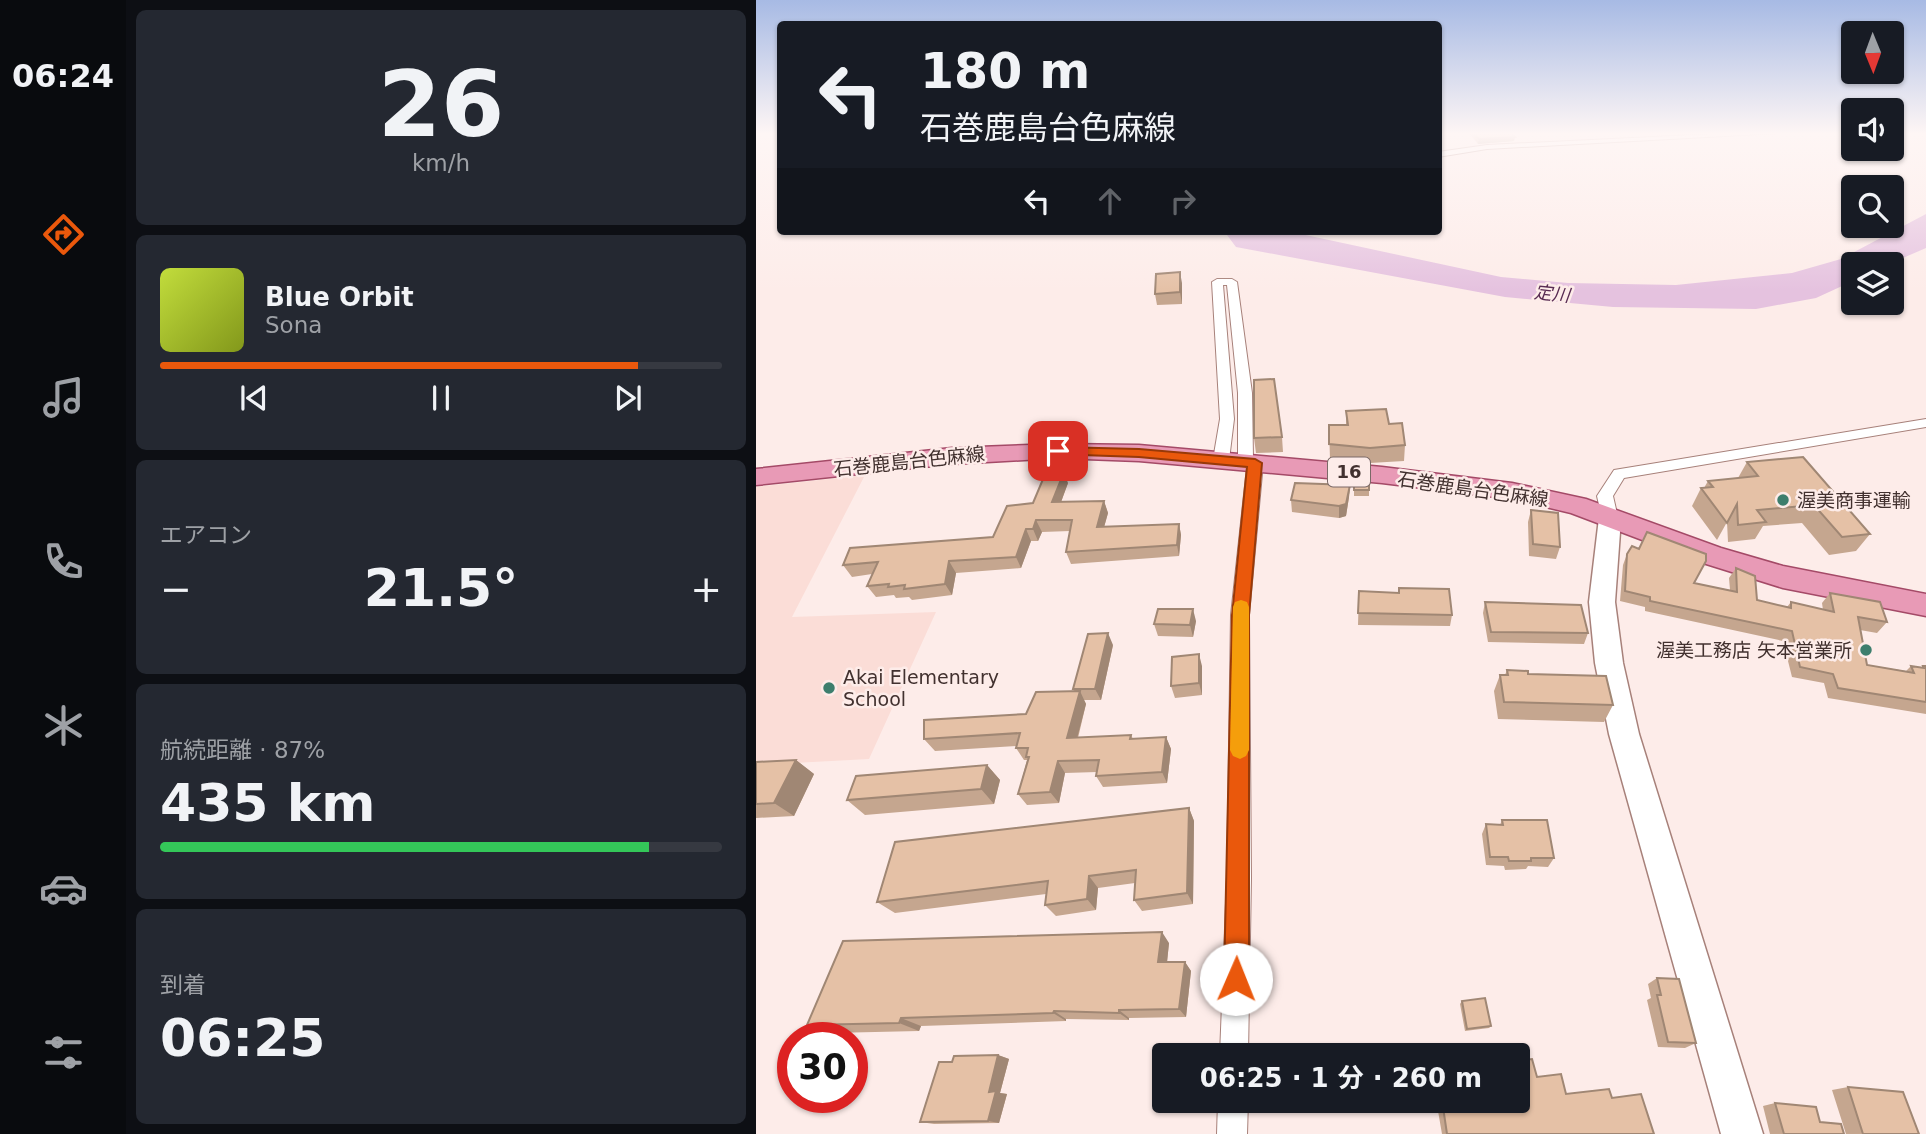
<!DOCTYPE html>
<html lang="ja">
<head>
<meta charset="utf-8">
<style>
	body { margin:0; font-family:"DejaVu Sans","Noto Sans JP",sans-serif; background:#242831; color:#f1f3f6; height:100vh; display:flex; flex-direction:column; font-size:26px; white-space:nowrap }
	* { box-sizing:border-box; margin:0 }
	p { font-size:23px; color:#9ea1a6 }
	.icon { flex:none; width:38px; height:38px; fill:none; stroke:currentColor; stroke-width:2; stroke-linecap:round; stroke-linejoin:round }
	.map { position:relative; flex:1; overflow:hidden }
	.sheet { display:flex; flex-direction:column; gap:10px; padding:10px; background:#0d0f14; width:630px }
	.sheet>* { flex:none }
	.guide { position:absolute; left:21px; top:21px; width:665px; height:214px; border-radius:7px; box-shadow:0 2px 5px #0004; background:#171b24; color:#f1f3f6; overflow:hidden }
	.needle { width:46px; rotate:179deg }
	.tools { position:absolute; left:1085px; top:21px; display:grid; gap:14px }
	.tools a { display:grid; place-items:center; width:63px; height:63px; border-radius:7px; background:#171b24; box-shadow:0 2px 5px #0004; font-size:35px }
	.speed { position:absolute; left:21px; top:1022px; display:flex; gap:14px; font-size:35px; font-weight:700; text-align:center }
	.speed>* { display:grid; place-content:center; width:91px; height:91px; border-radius:50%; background:#171b24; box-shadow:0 2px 5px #0004; line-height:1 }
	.speed .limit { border:10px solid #d22; background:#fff; color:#111 }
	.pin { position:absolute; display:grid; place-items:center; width:60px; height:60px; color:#fff; margin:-30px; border-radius:14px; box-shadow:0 4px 10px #0006 }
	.me { position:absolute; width:77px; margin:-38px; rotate:1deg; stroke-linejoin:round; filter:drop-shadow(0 0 5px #0008) }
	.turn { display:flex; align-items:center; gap:24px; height:147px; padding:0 28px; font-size:32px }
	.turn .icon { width:91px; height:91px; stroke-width:2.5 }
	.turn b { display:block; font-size:49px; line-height:60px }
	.lanes { display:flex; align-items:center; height:66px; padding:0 28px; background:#0003; justify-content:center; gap:35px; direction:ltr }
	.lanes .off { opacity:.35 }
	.big { font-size:52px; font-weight:700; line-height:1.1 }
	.sheet .widget { flex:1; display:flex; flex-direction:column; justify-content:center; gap:10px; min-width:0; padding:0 24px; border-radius:10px; background:#242831 }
	.sheet .dial { align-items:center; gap:0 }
	.dial b { font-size:91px; line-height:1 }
	.song { display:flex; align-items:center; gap:21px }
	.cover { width:84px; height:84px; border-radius:10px; background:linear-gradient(135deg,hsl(70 70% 55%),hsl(70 70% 35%)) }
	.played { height:7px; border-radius:4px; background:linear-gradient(90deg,#ea580c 85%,#363941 85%) }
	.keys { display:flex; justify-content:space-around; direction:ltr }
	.heat { display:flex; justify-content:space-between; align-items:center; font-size:38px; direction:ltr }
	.charge { height:10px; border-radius:5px; background:linear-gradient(90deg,#34c759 87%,#363941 0) }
	.trip { position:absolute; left:396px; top:1043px; width:378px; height:70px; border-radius:7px; background:#171b24; box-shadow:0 2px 5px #0004; font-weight:700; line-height:70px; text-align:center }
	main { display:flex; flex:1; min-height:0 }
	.tabs { display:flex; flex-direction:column; width:126px; justify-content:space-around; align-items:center; background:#090b0e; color:#9ea1a6 }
	.tabs .icon { width:49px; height:49px }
	.tabs .current { color:#ea580c }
	.tabs b { font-size:32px; color:#f1f3f6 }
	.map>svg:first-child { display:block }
	.built { fill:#fbddd7 }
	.water { fill:#e5c2df }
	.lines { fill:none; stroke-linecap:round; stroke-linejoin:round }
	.street-casing { stroke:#a7817a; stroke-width:2 }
	.secondary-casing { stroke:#a7817a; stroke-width:3 }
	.primary-casing { stroke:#a44a67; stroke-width:3 }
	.street { fill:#fff; fill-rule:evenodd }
	.secondary { fill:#fff; fill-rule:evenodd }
	.primary { fill:#e89ab6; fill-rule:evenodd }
	.wall { fill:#c5a68f }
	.shaded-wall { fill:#a08774 }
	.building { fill:#e5c1a6; stroke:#a08774; stroke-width:2 }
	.route { fill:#ea580c; stroke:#983908; stroke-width:2 }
	.slow { fill:#f59e0b }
	.poi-dot { fill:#3d7e6d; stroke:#fdece9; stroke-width:2.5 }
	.labels { text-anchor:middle; stroke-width:5; stroke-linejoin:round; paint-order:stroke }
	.far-water-label { font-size:18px; font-style:italic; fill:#592c53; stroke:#fdece9 }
	.shield { fill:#fdece9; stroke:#7a6967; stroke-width:2 }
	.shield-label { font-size:18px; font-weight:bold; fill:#42312f }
	.street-label { font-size:19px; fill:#42312f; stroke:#fdece9 }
	.poi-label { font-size:19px; fill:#42312f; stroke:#fdece9; text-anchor:start }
</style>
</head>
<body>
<main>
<nav class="tabs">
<b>06:24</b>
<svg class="icon current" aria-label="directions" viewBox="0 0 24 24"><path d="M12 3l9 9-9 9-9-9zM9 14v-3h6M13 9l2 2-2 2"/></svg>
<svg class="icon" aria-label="music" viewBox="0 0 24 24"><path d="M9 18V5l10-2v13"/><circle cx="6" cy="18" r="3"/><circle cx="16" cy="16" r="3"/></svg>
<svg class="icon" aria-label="phone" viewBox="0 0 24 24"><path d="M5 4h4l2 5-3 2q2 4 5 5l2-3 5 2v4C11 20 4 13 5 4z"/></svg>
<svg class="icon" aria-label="climate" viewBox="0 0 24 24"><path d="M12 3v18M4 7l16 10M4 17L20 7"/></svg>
<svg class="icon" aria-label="car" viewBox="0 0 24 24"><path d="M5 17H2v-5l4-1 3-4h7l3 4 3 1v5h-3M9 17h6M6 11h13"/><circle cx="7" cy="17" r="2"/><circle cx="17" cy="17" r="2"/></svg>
<svg class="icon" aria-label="filters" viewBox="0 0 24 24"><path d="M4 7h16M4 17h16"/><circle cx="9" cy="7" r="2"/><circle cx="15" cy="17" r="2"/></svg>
</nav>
<section class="sheet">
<div class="widget dial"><b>26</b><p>km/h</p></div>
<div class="widget">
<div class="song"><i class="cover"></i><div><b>Blue Orbit</b><p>Sona</p></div></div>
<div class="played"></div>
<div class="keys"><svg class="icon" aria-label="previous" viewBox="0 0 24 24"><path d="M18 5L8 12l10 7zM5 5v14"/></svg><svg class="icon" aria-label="pause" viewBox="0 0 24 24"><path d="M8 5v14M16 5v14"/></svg><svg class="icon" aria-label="next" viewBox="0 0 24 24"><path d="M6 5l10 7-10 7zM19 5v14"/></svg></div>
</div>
<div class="widget"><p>エアコン</p>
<div class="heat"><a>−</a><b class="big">21.5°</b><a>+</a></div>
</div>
<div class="widget"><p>航続距離 · 87%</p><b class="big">435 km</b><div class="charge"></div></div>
<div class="widget"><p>到着</p><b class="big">06:25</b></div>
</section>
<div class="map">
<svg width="1170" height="1134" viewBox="0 0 1170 1134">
	<rect width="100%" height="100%" fill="#fdece9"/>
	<path class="built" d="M 109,475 L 36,617 L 180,612 L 113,759 L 0,765 L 0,487 Z"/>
	<path class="water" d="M 1170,214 L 1170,248 L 1133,264 L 1097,264 L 1097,281 L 1060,298 L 1000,309 L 857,307 L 749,297 L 480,247 L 471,235 L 443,231 L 531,231 L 745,277 L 812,283 L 920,285 L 1036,273 L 1085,259 Z"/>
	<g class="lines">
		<defs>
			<path id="street" d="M 978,133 L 1023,133 L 731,149 L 682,157 L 682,152 L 731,145 Z
				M 461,279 L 476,279 L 481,282 L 496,393 L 497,459 L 504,460 L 507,463 L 493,615 L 495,878 L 492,1055 L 464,1055 L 471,878 L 475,615 L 491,467 L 482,462 L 482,393 L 471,285 L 467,285 L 478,419 L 473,460 L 465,465 L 457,460 L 464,419 L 456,282 Z
				M 1170,419 L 1170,427 L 868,478 L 857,496 L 862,518 L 854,524 L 846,518 L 841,496 L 858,470 Z
				M 462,1101 L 492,1101 L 491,1134 L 461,1134 Z"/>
			<path id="secondary" d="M 854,510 L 862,512 L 865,518 L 859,602 L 867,663 L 883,734 L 1007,1134 L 965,1134 L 853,734 L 839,663 L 833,602 L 843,518 L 846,512 Z"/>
			<path id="primary" d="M 302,444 L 383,445 L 626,467 L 756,483 L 830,499 L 965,548 L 1027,566 L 1170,594 L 1170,616 L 1027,588 L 947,563 L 815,513 L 756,499 L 626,483 L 383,461 L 302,458 L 196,464 L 0,485 L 0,469 L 196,448 Z"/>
		</defs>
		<use href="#street" class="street-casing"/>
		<use href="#secondary" class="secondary-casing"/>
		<use href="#primary" class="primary-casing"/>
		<use href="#street" class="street"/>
		<use href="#secondary" class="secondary"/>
		<use href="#primary" class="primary"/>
	</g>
	<path class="wall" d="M 713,133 L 755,133 L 758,141 L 722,144 Z
		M 426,283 L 426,304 L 401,305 L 399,294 Z
		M 590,411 L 633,424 L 649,445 L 648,461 L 614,463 L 574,460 L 573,425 L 590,425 Z
		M 526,437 L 527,452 L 500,453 L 498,438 Z
		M 991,462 L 1114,534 L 1100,551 L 1073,555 L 1046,523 L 1007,526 L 999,539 L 972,542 L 971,522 L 961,540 L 936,506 L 945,488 L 948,488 L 952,481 L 982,478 Z
		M 598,477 L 613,478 L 613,496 L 598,496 Z
		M 312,483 L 305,502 L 348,501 L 352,513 L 348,527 L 423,524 L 425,535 L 423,556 L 315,564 L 310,552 L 314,531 L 286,532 L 282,541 L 275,541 L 265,568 L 200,573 L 196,595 L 156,600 L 153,597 L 140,598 L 138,595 L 120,597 L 111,586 L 116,574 L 96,577 L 87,565 L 237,537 L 277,503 Z
		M 594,485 L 593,497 L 590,516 L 583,518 L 536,512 L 535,500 Z
		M 775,510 L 804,547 L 800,559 L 773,556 L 772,522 Z
		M 871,554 L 938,583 L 974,590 L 973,578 L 980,568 L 1001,600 L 1031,607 L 1035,602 L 1067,610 L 1066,603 L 1074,593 L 1131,622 L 1121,633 L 1104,630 L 1111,665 L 1150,671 L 1155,666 L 1165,668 L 1167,666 L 1170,666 L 1170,714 L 1072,698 L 1068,683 L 1036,677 L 1027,641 L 889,611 L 889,607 L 864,601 L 867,565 Z
		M 643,588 L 696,615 L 694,626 L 602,625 L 603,591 L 643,593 Z
		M 729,602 L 832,633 L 828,644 L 732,642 L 727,613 Z
		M 440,621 L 437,637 L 402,636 L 398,624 Z
		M 357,645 L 345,700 L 328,700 L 330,704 L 322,738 L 375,735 L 377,739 L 410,737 L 415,749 L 411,783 L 347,787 L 340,776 L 341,772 L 309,773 L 303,803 L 271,805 L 262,794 L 271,760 L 268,760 L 260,748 L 260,746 L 179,751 L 168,739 L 270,714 L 319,692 L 317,689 Z
		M 446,666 L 446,695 L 419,698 L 415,686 Z
		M 751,670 L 772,674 L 857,705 L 848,722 L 742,719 L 738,691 L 744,675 L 749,675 Z
		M 40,760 L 58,774 L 38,816 L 0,818 L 0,762 Z
		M 231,765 L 244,780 L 238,804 L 109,815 L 91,800 Z
		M 433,808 L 438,821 L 437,904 L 386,911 L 378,900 L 379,883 L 342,888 L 340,910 L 300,916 L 289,905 L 290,894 L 139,913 L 121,902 Z
		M 746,820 L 798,858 L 792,867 L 772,866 L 770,869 L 749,870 L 748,866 L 730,865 L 726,834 L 730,824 L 744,825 Z
		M 413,943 L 411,962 L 429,962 L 435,971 L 430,1017 L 373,1018 L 373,1020 L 310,1019 L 310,1021 L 165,1026 L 163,1031 L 75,1033 L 51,1025 Z
		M 901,978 L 940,1043 L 929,1048 L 902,1047 L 891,1000 L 895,998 L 892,984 Z
		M 706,1001 L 735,1026 L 733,1028 L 709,1031 L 704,1004 Z
		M 242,1055 L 253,1059 L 244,1093 L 251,1094 L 243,1123 L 178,1124 L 164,1122 Z
		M 781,1077 L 810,1094 L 856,1098 L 898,1134 L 686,1134 L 682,1111 L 687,1107 L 686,1101 L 761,1101 Z
		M 1092,1087 L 1163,1134 L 1090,1134 L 1076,1090 Z
		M 1019,1103 L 1064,1122 L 1088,1134 L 1014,1134 L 1007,1106 Z"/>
	<path class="shaded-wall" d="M 759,137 L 758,141 L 722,144 L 723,139 Z
		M 424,272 L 426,283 L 426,304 L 424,292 Z
		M 308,472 L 312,483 L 301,513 L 296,502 Z
		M 594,485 L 593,497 L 590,516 L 583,518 L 583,506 Z
		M 348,501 L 352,513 L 345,538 L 341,527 Z
		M 280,520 L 286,532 L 282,541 L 277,529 Z
		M 423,524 L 425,535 L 423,556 L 421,545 Z
		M 270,529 L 275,541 L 265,568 L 260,557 Z
		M 193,561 L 200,573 L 196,595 L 189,584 Z
		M 437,609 L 440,621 L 437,637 L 434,625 Z
		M 352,633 L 357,645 L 345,700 L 339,689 Z
		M 443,654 L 446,666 L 446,695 L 443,683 Z
		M 324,691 L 330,704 L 318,750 L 311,738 Z
		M 410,737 L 415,749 L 411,783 L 406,772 Z
		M 40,760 L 58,774 L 38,816 L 18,803 Z
		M 302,761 L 309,773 L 303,803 L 294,792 Z
		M 231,765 L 244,780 L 238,804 L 225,789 Z
		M 433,808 L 438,821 L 437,904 L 431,893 Z
		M 333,876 L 342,888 L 340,910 L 331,899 Z
		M 406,932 L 413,943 L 410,972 L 402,962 Z
		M 429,962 L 435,971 L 430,1017 L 423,1009 Z
		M 363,1010 L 373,1018 L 373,1020 L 363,1013 Z
		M 298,1011 L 310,1019 L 310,1021 L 297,1013 Z
		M 145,1018 L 165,1026 L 163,1031 L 143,1023 Z
		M 242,1055 L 253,1059 L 244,1093 L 251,1094 L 243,1123 L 232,1121 L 233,1092 Z"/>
	<path class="building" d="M 717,133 L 755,133 L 759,137 L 723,139 Z
		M 424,272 L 424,292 L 399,294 L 400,274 Z
		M 518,379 L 526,437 L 498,438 L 498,380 Z
		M 630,409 L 633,424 L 646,423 L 649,445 L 614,448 L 573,444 L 573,425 L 592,425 L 590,411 Z
		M 1047,457 L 1114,534 L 1086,537 L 1058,505 L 1001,510 L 1010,522 L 982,525 L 981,504 L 971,523 L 945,488 L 957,487 L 952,481 L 1002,476 L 991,462 Z
		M 290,472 L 308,472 L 296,502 L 348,501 L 341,527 L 423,524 L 421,545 L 310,552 L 316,520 L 280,520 L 277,529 L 270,529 L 260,557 L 193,561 L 189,584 L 148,589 L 149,585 L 132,587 L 133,584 L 111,586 L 122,562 L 87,565 L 94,548 L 237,537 L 251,506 L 277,503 Z
		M 598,477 L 613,478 L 613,490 L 598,490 Z
		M 539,483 L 594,485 L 590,504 L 583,506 L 535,500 Z
		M 775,510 L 802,513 L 804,547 L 777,544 Z
		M 891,532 L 950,554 L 950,561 L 938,583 L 981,592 L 980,568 L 999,576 L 1001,600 L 1035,608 L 1035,602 L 1078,612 L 1074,593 L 1124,602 L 1131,622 L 1102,617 L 1111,665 L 1158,673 L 1155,666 L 1168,668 L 1167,666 L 1170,666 L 1170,702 L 1082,688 L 1077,674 L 1044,667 L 1036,631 L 894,601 L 894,597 L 869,591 L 871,554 L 876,546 L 883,549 Z
		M 643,588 L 693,589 L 696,615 L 602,613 L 603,591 L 643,593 Z
		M 729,602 L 825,605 L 832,633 L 735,632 Z
		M 402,609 L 437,609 L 434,625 L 398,624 Z
		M 352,633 L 339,689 L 317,689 L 332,634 Z
		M 443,654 L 443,683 L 415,686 L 416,657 Z
		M 751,670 L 772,671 L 772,674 L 850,676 L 857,705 L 748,702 L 744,675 L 752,675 Z
		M 324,691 L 311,738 L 375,735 L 374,739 L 410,737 L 406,772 L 340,776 L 343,760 L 302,761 L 294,792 L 262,794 L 273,757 L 270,757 L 272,748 L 260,748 L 264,733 L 168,739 L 168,720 L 270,714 L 280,692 Z
		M 40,760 L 18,803 L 0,804 L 0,762 Z
		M 231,765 L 225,789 L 91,800 L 100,776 Z
		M 433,808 L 431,893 L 378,900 L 380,870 L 333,876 L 331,899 L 289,905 L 292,881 L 121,902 L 139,842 Z
		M 746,820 L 791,820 L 798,858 L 775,858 L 775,861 L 753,861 L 752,857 L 734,857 L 730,824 L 747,825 Z
		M 406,932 L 402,962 L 429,962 L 423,1009 L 363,1010 L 363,1013 L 298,1011 L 297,1013 L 145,1018 L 143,1023 L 51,1025 L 87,941 Z
		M 901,978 L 923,979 L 940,1043 L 912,1042 L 901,995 L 905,995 Z
		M 729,998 L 735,1026 L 711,1029 L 706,1001 Z
		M 242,1055 L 233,1092 L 240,1091 L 232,1121 L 164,1122 L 183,1062 L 196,1062 L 198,1056 Z
		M 776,1059 L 781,1077 L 805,1074 L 810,1094 L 853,1089 L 856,1098 L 885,1094 L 898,1134 L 691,1134 L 687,1107 L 693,1106 L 692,1101 L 761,1101 L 761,1061 Z
		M 1092,1087 L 1147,1092 L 1163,1134 L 1107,1134 Z
		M 1019,1103 L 1060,1107 L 1064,1122 L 1085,1124 L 1088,1134 L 1028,1134 Z"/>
	<linearGradient id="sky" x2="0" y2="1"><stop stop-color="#a7bae4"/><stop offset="0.46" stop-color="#fef6f5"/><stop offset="1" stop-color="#fef6f5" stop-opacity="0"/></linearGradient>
	<rect width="1170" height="291" fill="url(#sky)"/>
	<path class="route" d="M 302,447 L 383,449 L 499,459 L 506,463 L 493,615 L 493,979 L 489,988 L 480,992 L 472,988 L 468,979 L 476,615 L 491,467 L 383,457 L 297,454 L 297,448 Z"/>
	<path class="slow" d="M 485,600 L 491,602 L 493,607 L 493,750 L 490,756 L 484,759 L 477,756 L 474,750 L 477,607 L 479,602 Z"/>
	<g class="poi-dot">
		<circle cx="1027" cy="500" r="7"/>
		<circle cx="1110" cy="650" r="7"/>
		<circle cx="73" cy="688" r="7"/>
	</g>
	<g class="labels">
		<g class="far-water-label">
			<text transform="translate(796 294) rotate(6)" y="6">定川</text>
		</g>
		<rect class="shield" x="572" y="457.5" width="42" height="29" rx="5"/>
		<g class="shield-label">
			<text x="593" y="478">16</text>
		</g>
		<g class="street-label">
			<text transform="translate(153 461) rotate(-6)" y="7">石巻鹿島台色麻線</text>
			<text transform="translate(717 489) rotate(8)" y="7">石巻鹿島台色麻線</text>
		</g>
		<g class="poi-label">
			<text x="1041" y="507">渥美商事運輸</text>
			<text x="1096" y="657" text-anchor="end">渥美工務店 矢本営業所</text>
			<text x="87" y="684">Akai Elementary<tspan x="87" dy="22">School</tspan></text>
		</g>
	</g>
</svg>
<div class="tools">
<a><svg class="needle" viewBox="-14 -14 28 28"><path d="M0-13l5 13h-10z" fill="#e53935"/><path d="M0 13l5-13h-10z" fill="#9ea1a6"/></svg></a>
<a><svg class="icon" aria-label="sound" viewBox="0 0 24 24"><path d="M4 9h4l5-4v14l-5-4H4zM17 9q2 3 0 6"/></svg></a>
<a><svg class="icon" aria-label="search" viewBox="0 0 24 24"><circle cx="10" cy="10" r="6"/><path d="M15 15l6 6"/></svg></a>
<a><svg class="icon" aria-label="layers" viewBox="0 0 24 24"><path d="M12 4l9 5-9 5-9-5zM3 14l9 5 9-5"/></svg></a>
</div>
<div class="speed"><div class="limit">30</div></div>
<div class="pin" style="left:302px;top:451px;background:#d93025"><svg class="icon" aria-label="arrive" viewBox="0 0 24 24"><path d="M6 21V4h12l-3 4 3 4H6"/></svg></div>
<svg class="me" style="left:480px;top:979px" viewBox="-20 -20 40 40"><circle r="19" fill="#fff"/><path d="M0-13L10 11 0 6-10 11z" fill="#ea580c"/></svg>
<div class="trip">06:25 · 1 分 · 260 m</div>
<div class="guide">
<div class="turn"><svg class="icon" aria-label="left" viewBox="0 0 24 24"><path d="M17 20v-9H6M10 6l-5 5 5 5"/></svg><div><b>180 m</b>石巻鹿島台色麻線</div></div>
<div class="lanes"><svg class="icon" aria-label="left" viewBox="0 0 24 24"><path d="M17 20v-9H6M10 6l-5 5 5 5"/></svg><svg class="icon off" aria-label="ahead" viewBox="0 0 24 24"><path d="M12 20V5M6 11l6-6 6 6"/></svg><svg class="icon off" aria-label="right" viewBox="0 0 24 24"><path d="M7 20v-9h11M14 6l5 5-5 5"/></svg></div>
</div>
</div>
</main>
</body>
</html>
